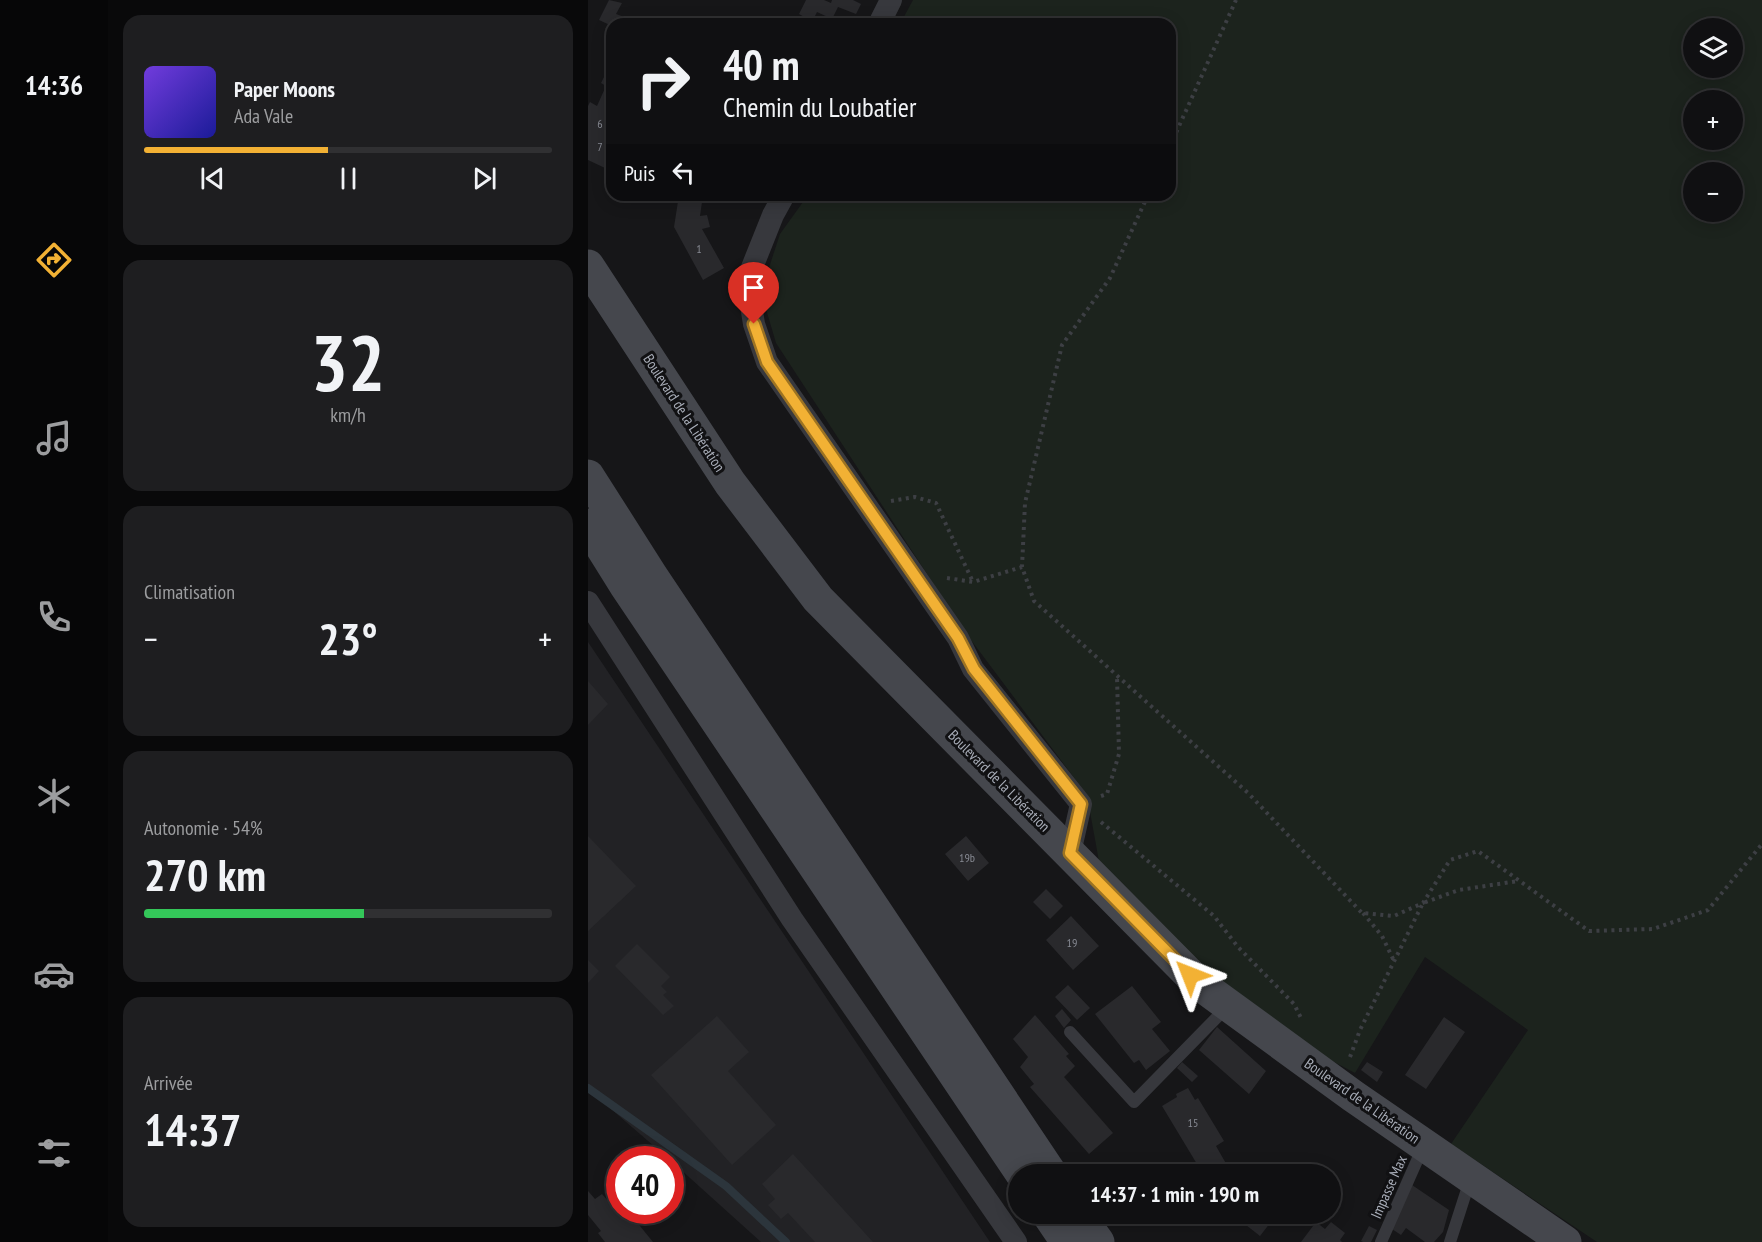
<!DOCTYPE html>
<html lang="fr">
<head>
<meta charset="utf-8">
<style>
	body { margin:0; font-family:"PT Sans Narrow",sans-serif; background:#1e1e20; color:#f1f3f6; height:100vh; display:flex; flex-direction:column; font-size:22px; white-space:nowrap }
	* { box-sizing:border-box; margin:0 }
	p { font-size:20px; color:#9c9d9f }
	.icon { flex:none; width:33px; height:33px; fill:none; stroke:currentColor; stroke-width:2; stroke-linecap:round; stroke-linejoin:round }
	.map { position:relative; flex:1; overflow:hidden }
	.panel { display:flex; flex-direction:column; gap:15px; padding:15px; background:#09090a; width:480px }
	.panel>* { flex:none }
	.banner { position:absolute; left:18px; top:18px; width:570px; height:183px; border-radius:18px; box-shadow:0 3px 15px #0003,0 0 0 2px #303032; background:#101012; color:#f1f3f6; overflow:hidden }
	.buttons { position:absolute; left:1095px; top:18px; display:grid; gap:12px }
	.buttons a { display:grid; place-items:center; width:60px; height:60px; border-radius:50%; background:#101012; box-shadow:0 3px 15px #0003,0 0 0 2px #303032; font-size:30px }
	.speed { position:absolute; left:18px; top:1146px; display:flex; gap:12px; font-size:30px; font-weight:700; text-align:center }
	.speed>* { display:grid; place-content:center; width:78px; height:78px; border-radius:50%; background:#101012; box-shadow:0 3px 15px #0003,0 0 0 2px #303032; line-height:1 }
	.speed .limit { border:9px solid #d22; background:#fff; color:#111 }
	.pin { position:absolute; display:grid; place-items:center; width:51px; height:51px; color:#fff; margin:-62px -26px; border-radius:50% 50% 50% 0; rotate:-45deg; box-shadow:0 0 6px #0007 }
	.pin .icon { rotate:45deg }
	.me { position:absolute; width:66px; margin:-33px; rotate:315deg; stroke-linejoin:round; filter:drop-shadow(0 0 4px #0008) }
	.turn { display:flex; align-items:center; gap:21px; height:126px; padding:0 18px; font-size:27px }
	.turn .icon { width:78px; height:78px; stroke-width:2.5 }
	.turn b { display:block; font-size:42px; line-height:51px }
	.then { display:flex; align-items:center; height:57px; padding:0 18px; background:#0003; gap:12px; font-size:22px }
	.big { font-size:45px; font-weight:700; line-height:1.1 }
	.panel .widget { flex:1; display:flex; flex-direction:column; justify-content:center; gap:9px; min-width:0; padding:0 21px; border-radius:18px; background:#1e1e20 }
	.panel .dial { align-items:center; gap:0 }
	.dial b { font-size:78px; line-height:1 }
	.song { display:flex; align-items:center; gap:18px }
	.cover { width:72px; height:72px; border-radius:9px; background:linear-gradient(135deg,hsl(260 70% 55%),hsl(240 70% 35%)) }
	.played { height:6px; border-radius:3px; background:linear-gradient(90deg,#f2b134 45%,#303032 45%) }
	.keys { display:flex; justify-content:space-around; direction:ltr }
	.heat { display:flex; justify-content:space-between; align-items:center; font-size:33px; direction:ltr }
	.charge { height:9px; border-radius:4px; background:linear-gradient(90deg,#34c759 54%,#303032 0) }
	.trip { position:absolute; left:420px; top:1164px; width:333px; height:60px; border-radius:30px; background:#101012; box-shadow:0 3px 15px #0003,0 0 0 2px #303032; font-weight:700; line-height:60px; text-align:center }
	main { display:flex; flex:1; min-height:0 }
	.tab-bar { display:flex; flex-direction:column; width:108px; justify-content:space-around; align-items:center; background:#060607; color:#9c9d9f }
	.tab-bar .icon { width:42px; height:42px }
	.tab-bar .selected { color:#f2b134 }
	.tab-bar b { font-size:27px; color:#f1f3f6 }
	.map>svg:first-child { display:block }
	.built { fill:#222225 }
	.green { fill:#1c231d; fill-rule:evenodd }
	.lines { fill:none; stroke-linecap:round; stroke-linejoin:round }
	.stream { stroke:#2c353c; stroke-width:8 }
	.building { fill:#29292c }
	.path { stroke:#3d3f44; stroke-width:4; stroke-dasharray:3 4.5; stroke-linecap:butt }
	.lane { stroke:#37383d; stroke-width:12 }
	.street { stroke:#37383d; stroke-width:22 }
	.secondary { stroke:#45474d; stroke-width:33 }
	.route-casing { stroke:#9d7322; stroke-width:15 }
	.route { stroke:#f2b134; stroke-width:10 }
	.labels { text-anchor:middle; stroke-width:6; stroke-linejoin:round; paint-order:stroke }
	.number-label { font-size:12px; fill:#888b94 }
	.street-label { font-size:15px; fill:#a8adb8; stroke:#111113 }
</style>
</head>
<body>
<main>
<nav class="tab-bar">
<b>14:36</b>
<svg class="icon selected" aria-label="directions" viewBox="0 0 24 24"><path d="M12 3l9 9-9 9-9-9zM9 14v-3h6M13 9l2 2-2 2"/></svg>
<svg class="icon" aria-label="music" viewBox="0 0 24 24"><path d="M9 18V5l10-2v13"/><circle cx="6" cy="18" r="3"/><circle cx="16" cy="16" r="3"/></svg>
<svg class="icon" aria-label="phone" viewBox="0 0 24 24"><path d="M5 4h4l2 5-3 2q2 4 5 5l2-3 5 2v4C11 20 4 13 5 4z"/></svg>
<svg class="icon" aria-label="climate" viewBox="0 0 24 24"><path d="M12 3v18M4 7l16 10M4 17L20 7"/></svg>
<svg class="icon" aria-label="car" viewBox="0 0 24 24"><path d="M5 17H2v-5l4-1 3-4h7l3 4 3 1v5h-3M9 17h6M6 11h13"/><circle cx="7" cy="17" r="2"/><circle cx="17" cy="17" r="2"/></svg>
<svg class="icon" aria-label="filters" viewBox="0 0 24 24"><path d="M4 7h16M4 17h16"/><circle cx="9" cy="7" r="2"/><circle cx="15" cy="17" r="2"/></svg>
</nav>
<section class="panel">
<div class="widget">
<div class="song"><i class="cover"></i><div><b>Paper Moons</b><p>Ada Vale</p></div></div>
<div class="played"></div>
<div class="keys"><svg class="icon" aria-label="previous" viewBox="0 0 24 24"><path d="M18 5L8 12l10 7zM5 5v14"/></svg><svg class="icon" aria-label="pause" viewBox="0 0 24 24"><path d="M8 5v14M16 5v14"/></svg><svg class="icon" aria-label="next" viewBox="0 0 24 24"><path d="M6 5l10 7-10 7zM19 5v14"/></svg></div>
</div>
<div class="widget dial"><b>32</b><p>km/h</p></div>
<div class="widget"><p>Climatisation</p>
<div class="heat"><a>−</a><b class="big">23°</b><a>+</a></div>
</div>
<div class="widget"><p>Autonomie · 54%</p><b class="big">270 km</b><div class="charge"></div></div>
<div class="widget"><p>Arrivée</p><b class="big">14:37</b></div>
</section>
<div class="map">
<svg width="1174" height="1242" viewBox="0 0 1174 1242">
	<rect width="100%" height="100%" fill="#161618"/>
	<path class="built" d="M 0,642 L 402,1242 L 173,1242 L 82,1160 L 0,1089 Z"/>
	<path class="green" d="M 325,0 L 1174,0 L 1174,1242 L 1009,1242 L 863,1144 L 940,1030 L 837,957 L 767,1073 L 729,1053 L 621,974 L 512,867 L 499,795 L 377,632 L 188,343 L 173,292 L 192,234 L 220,195 L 582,195 L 582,24 L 312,24 ZM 1106,28 L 1144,28 L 1144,68 L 1106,68 ZM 1106,100 L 1144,100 L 1144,140 L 1106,140 ZM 1106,172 L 1144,172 L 1144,212 L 1106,212 Z"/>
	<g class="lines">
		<path class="stream" d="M 0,1088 L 138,1186 L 198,1242"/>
	</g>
	<path class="building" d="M 21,0 L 34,3 L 28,14 L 55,24 L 24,24 L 24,26 L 11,20 Z
		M 218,0 L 236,0 L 243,3 L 244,0 L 265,0 L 273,4 L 268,14 L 250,7 L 244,19 L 229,12 L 225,20 L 232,24 L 215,24 L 218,18 L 211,14 Z
		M 18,73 L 24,76 L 24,152 L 17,168 L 0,160 L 0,106 L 2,102 L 9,106 L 18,86 L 13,83 Z
		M 91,195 L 115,195 L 112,216 L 119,215 L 122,227 L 114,229 L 136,268 L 115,280 L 86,227 Z
		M 0,681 L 20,704 L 0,725 Z
		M 0,836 L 48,886 L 0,931 Z
		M 378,836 L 401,863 L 380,881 L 357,854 Z
		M 458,889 L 475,906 L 462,919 L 445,902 Z
		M 483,916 L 511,946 L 485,970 L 458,940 Z
		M 49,944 L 82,977 L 73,986 L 79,992 L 75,995 L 86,1006 L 75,1015 L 27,966 Z
		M 0,960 L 11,971 L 0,983 Z
		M 480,985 L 502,1008 L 489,1020 L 467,997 Z
		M 544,986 L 573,1022 L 564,1029 L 582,1051 L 558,1070 L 551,1060 L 546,1063 L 507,1014 Z
		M 474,1009 L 483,1020 L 476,1028 L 467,1016 Z
		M 447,1015 L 481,1054 L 478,1056 L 487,1066 L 476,1077 L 525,1133 L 501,1154 L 442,1087 L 446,1084 L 432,1067 L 440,1057 L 425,1039 Z
		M 129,1016 L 161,1052 L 140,1071 L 188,1125 L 144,1165 L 63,1075 Z
		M 856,1017 L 877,1032 L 838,1089 L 817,1075 Z
		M 629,1027 L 678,1071 L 661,1094 L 611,1050 Z
		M 594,1062 L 610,1076 L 604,1082 L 589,1068 Z
		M 779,1062 L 795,1072 L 789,1082 L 773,1070 Z
		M 600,1088 L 607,1100 L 610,1098 L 636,1141 L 628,1146 L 640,1167 L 627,1174 L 615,1174 L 574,1106 L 589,1097 L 588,1094 Z
		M 205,1154 L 285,1242 L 227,1242 L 200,1213 L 193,1219 L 180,1205 L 187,1199 L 174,1184 Z
		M 683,1164 L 696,1174 L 675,1174 Z
		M 824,1185 L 861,1210 L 855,1232 L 846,1242 L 837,1242 L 818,1228 L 813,1235 L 804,1229 Z
		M 0,1191 L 7,1199 L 14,1194 L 32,1215 L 39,1210 L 65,1242 L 17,1242 L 10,1233 L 13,1231 L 0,1215 Z
		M 644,1214 L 689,1214 L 672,1236 Z
		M 728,1222 L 737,1229 L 743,1222 L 757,1233 L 752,1240 L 754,1242 L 713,1242 Z
		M 781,1226 L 789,1230 L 783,1242 L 775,1242 L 773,1241 Z"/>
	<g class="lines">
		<path class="path" d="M 582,146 L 648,0
			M 560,195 L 522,278 L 474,345 L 437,503 L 434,567 L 446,601 L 660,793 L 774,913 L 806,916 L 835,903 L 862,860 L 890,851 L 1001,931 L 1065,929 L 1120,910 L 1174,844
			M 303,501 L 327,497 L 348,503 L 385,582
			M 359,578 L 385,582 L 434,567
			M 513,796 L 519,794 L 531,754 L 529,677
			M 513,822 L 626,916 L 650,947 L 706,1004 L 714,1020
			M 775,913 L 794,936 L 806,961
			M 762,1057 L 772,1030 L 835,903 L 871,890 L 930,881"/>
		<path class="lane" d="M 482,1032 L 546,1102 L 641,1005
			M 793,1242 L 835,1147
			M 862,1242 L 883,1177"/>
		<path class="street" d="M 291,24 L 303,0
			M 196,195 L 185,215 L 159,280 L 166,324 L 179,362 L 370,638 L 385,669 L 493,804 L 482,853
			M 0,602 L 204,919 L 428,1242"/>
		<path class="secondary" d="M 0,266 L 142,483 L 230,599 L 610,983 L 765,1096 L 977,1242
			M 0,476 L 63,575 L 463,1174
			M 0,525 L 38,586 L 434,1174
			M 460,1214 L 479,1242
			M 490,1214 L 510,1242"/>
	</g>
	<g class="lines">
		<defs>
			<path id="route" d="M 166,324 L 179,362 L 370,638 L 386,669 L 493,804 L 482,853 L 602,975"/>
		</defs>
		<use href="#route" class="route-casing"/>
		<use href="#route" class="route"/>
	</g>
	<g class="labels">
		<g class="number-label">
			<text x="12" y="128">6</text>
			<text x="12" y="151">7</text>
			<text x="111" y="253">1</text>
			<text x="379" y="862">19b</text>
			<text x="484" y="947">19</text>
			<text x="605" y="1127">15</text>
		</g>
		<g class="street-label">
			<text transform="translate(96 413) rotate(57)" y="5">Boulevard de la Libération</text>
			<text transform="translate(411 781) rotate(45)" y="5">Boulevard de la Libération</text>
			<text transform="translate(774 1101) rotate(35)" y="5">Boulevard de la Libération</text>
			<text transform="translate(801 1187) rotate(-66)" y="5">Impasse Max</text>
		</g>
	</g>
</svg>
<div class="buttons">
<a><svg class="icon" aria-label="layers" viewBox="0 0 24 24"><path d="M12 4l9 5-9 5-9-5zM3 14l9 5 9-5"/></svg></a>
<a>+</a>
<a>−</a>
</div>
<div class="speed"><div class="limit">40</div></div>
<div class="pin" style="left:166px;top:324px;background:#d93025"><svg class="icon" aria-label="arrive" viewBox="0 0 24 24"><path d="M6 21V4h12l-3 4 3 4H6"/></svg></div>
<svg class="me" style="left:602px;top:975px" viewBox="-20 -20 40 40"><path d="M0-17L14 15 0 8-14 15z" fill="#f2b134" stroke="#fff" stroke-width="4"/></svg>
<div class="trip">14:37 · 1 min · 190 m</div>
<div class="banner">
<div class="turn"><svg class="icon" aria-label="right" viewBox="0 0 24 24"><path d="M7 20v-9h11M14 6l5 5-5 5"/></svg><div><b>40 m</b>Chemin du Loubatier</div></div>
<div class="then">Puis<svg class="icon" aria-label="left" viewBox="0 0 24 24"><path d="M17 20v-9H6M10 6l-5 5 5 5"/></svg></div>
</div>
</div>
</main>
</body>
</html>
